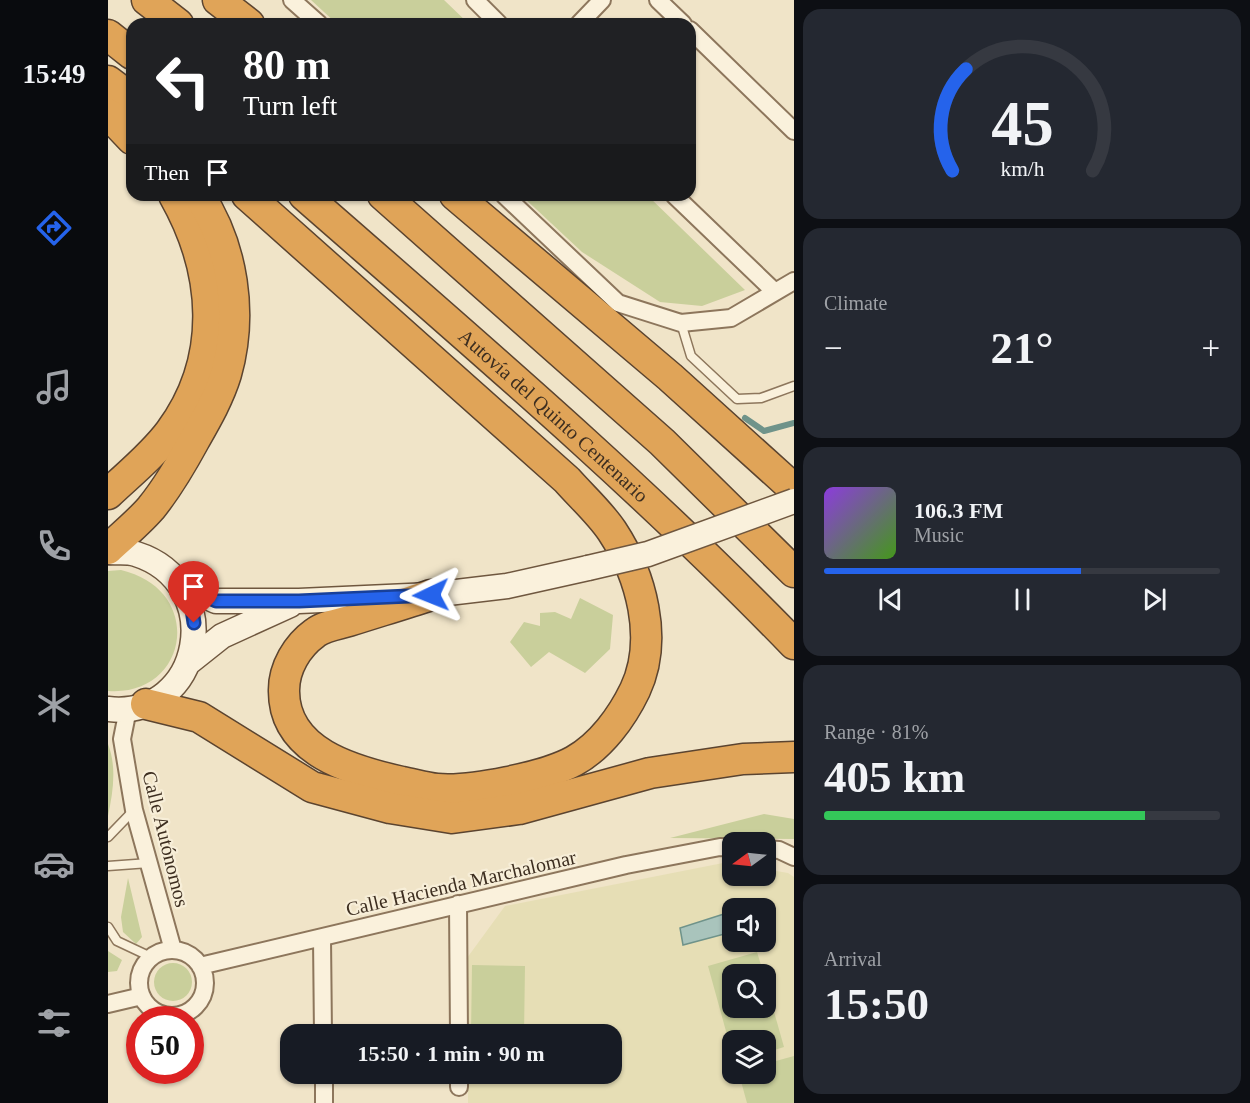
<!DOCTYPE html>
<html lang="en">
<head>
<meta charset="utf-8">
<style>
	body { margin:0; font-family:Georgia,serif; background:#242831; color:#f1f3f6; height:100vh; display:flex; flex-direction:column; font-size:22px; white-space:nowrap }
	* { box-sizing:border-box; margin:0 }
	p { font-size:20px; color:#9ea1a6 }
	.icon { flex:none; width:33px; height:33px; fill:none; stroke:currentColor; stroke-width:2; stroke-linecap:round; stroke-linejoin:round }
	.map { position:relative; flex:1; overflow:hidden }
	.details { display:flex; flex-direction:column; gap:9px; padding:9px; background:#0d0f14; width:456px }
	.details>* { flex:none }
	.banner { position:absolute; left:18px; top:18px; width:570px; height:183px; border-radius:18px; box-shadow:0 2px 4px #0004; background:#202124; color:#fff; overflow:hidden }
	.needle { width:39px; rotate:255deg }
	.fabs { position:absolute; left:614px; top:832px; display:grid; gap:12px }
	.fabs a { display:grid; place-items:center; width:54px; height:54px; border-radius:12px; background:#171b24; box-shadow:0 2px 4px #0004; font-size:30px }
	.speed { position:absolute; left:18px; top:1006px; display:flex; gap:12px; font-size:30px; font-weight:700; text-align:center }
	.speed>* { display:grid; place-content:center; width:78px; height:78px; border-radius:50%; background:#171b24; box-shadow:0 2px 4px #0004; line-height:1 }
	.speed .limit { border:9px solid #d22; background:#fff; color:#111 }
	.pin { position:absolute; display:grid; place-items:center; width:51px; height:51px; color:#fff; margin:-62px -26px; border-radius:50% 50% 50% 0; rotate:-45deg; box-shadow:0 0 6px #0007 }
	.pin .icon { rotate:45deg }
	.me { position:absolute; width:66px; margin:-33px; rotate:268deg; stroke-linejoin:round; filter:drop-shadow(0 0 4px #0008) }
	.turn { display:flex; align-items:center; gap:21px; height:126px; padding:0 18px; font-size:27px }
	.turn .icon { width:78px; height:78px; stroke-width:2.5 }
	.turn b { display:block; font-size:42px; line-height:51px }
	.then { display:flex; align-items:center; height:57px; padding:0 18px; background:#0003; gap:12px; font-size:22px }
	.big { font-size:45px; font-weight:700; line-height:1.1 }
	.details .tile { flex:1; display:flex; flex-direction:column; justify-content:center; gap:9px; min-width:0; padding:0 21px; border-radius:18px; background:#242831 }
	.details .dial { align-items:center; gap:0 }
	.dial svg { height:156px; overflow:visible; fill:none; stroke:#363941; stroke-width:7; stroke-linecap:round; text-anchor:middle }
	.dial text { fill:#f1f3f6; stroke:none }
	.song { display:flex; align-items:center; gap:18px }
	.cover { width:72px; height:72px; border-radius:9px; background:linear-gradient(135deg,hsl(270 70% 55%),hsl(100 70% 35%)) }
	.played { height:6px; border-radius:3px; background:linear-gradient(90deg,#2563eb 65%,#363941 65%) }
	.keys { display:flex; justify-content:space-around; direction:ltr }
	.heat { display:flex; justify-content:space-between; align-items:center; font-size:33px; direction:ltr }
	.charge { height:9px; border-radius:4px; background:linear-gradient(90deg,#34c759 81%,#363941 0) }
	.trip { position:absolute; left:172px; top:1024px; width:342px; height:60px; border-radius:18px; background:#171b24; box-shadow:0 2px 4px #0004; font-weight:700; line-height:60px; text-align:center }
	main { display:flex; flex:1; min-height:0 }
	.dock { display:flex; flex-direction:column; width:108px; justify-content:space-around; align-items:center; background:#090b0e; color:#9ea1a6 }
	.dock .icon { width:42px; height:42px }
	.dock .active { color:#2563eb }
	.dock b { font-size:27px; color:#f1f3f6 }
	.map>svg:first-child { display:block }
	.farmland { fill:#e6deb5; fill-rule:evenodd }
	.green { fill:#c9cf9b }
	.water { fill:#a9c4bc; stroke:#6f938a; stroke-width:1.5 }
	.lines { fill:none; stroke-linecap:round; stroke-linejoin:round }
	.stream { stroke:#6f938a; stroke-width:6 }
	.service-casing { stroke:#8d765c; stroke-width:11 }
	.minor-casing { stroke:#8d765c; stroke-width:20 }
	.secondary-casing { stroke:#6f573f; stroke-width:27 }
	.motorway-casing { stroke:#5b4430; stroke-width:33 }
	.service { stroke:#faf1dc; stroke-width:8 }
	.minor { stroke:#faf1dc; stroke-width:16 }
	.secondary { stroke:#faf1dc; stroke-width:24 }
	.motorway { stroke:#e0a458; stroke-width:30 }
	.secondary-bridge-casing { stroke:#6f573f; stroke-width:27; stroke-linecap:butt }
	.secondary-bridge { stroke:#faf1dc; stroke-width:24 }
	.route-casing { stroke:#184099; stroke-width:15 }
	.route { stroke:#2563eb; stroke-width:10 }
	.labels { text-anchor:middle; stroke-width:4.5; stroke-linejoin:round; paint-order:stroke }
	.street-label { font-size:20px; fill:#3d2e20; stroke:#f7eed8 }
</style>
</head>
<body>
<main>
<nav class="dock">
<b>15:49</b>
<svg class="icon active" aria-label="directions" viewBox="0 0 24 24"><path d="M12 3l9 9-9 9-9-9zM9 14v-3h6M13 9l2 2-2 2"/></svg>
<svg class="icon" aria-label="music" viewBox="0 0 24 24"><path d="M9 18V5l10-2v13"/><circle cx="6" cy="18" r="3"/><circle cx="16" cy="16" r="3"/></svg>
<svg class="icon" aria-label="phone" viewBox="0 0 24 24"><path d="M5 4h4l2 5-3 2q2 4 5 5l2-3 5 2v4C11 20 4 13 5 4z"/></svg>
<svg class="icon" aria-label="climate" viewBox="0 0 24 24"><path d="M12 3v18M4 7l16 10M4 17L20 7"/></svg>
<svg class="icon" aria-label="car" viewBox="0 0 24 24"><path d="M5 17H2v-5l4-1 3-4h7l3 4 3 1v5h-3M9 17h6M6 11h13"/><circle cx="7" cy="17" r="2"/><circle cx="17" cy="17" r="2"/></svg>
<svg class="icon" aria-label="filters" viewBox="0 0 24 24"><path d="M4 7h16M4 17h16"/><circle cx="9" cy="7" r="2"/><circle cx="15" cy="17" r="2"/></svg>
</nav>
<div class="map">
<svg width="686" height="1103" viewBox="0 0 686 1103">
	<rect width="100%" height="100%" fill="#f0e4c8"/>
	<path class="farmland" d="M 615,863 L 624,865 L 624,876 L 657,876 L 657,869 L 680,873 L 686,877 L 686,1103 L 360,1103 L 360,1074 L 504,1074 L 504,1035 L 360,1035 L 359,958 L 397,906 ZM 624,909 L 657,909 L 657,942 L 624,942 ZM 624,975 L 657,975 L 657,1008 L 624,1008 ZM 624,1041 L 657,1041 L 657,1074 L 624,1074 Z"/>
	<path class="green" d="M 203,0 L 336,0 L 361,24 L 229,24 Z
		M 413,195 L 539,195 L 637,290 L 594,306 L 552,302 L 474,252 Z
		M 13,570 C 98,590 81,697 0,691 L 0,571 Z
		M 472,598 L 505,615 L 502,649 L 477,673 L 441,652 L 423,667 L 402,642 L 416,622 L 432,626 L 432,613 L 447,612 L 463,619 Z
		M 0,744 C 9,767 5,792 0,816 Z
		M 656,814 L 686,819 L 686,839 L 562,838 Z
		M 20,878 L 34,937 L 28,944 L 15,932 L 13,917 Z
		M 0,951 L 14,960 L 9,971 L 0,972 Z
		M 649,952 L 656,975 L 624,975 L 624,1008 L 657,1008 L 657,980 L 676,1047 L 657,1053 L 657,1041 L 624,1041 L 624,1053 L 600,966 Z
		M46 982a19 19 0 1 1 38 0a19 19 0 1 1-38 0Z
		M 364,965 L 417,966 L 416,1035 L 363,1035 Z
		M 686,1056 L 686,1103 L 639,1103 L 631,1074 L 657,1074 L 657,1064 Z"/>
	<path class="water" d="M 619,913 L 624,932 L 575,945 L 572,928 Z"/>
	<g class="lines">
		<path class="stream" d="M 637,418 L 656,431 L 686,423"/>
		<defs>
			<path id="service" d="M 573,323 L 583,356 L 629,399 L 653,398 L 686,386
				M 0,837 L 26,810
				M 0,866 L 41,863
				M 0,927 L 9,941 L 43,957
				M 74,1014 L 75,1020"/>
			<path id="minor" d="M 184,0 L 211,24
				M 367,0 L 391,24
				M 550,0 L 575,24
				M 471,24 L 494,0
				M 582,30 L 686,131
				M 396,195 L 510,303 L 573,323 L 623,318 L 686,281
				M 566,195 L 667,292
				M 20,709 L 14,739 L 26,810 L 65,950
				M 657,849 L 671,850 L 686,857
				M 350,904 L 351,1035
				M 214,938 L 215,1035
				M31 983a33 33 0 1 1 66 0a33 33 0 1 1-66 0Z
				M 92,966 L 518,865 L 612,847 L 624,848
				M 0,1004 L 34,996
				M 216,1074 L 216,1103
				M 351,1074 L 351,1087"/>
			<path id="secondary" d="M 0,552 C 9,553 19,551 28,554 C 120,583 95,720 0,709
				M 73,585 L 108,601 L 191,601 L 323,595 L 399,586 L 480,568
				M 80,663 L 114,636 L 182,605"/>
			<g id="motorway">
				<path d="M 39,0 L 70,24"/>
				<path d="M 110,0 L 141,24"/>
				<path d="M 0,35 L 24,54"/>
				<path d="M 0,81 L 24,99"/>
				<path d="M 0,114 L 24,139"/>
				<path d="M 139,195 L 459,480 C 474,497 492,513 504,531 C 533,575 551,639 527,690 C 514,717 493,746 466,761 C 437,777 362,792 329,789 C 318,788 305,784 294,782 C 245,771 175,752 176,690 C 176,668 189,646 207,633 C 216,626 231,624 241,621 C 269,612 296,604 323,595"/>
				<path id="s1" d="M 196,195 C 363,341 532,485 686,644"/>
				<path d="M 275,195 L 554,442 L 686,572"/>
				<path d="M 347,195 L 562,377 L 686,489"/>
				<path d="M 0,494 C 21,474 44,456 62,432 C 116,359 109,271 66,195"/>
				<path d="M 0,549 C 14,536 30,523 43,508 C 60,487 74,463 87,439 C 99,418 111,397 118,374 C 135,314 125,247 91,195"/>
				<path d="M 38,704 L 91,717 L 204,787 L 282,808 L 344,818 L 411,809 L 542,773 L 635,759 L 686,757"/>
			</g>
		</defs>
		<use href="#service" class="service-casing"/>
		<use href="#minor" class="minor-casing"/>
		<use href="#secondary" class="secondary-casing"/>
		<use href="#motorway" class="motorway-casing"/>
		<use href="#service" class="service"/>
		<use href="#minor" class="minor"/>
		<use href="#secondary" class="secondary"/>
		<use href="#motorway" class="motorway"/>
		<defs>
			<path id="secondary-bridge" d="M 480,568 L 540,554 L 686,501"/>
		</defs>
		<use href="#secondary-bridge" class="secondary-bridge-casing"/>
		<use href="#secondary-bridge" class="secondary-bridge"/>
	</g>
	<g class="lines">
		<defs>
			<path id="route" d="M 86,623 L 84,609 L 73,585 L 108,601 L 191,601 L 323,595"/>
		</defs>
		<use href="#route" class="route-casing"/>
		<use href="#route" class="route"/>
	</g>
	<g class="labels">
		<g class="street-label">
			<text dy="7" stroke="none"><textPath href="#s1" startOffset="333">Autovía del Quinto Centenario</textPath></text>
			<text transform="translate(58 839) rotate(76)" y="7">Calle Autónomos</text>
			<text transform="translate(353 883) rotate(-13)" y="7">Calle Hacienda Marchalomar</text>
		</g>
	</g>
</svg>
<div class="fabs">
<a><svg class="needle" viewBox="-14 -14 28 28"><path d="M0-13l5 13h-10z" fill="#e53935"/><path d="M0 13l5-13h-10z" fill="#9ea1a6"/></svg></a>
<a><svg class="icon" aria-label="sound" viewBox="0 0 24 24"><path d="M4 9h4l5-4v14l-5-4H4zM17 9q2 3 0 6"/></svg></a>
<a><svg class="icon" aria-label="search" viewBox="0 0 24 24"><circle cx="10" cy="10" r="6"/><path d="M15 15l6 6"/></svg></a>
<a><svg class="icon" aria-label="layers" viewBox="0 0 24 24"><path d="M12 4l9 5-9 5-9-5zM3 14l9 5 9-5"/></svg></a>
</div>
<div class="speed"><div class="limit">50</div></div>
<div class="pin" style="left:86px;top:623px;background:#d93025"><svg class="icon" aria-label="arrive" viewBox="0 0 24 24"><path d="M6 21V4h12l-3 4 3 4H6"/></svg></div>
<svg class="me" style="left:323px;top:595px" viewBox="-20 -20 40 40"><path d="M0-17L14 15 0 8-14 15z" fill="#2563eb" stroke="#fff" stroke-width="4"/></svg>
<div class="trip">15:50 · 1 min · 90 m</div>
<div class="banner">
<div class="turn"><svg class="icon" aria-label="left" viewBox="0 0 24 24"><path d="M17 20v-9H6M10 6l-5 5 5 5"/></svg><div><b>80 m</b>Turn left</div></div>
<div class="then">Then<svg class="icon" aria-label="arrive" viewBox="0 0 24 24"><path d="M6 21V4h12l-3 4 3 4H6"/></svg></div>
</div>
</div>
<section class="details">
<div class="tile dial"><svg viewBox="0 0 100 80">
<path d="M14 69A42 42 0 1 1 86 69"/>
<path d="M14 69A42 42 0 0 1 21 17" stroke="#2563eb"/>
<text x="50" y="56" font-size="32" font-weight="700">45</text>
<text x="50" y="72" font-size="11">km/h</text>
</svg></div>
<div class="tile"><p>Climate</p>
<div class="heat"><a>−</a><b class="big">21°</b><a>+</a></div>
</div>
<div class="tile">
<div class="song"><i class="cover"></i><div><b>106.3 FM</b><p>Music</p></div></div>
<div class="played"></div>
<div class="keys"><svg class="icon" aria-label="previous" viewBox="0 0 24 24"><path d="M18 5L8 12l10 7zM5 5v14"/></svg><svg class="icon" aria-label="pause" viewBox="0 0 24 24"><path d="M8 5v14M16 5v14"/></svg><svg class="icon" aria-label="next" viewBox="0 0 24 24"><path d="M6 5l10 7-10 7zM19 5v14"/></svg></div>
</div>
<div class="tile"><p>Range · 81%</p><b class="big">405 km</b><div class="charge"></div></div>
<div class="tile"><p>Arrival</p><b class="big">15:50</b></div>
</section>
</main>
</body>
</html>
